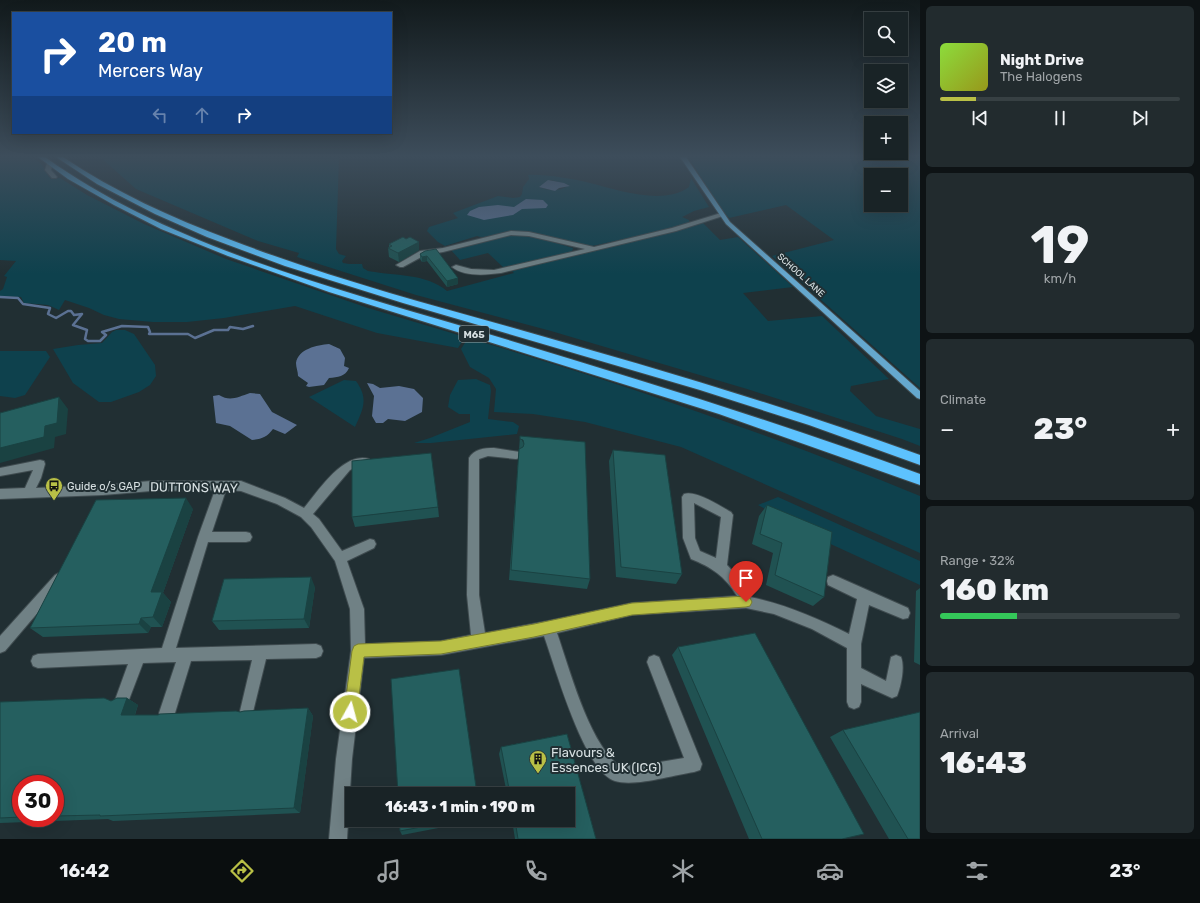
<!DOCTYPE html>
<html lang="en">
<head>
<meta charset="utf-8">
<style>
	body { margin:0; font-family:Rubik,sans-serif; background:#222b2e; color:#f1f3f6; height:100vh; display:flex; flex-direction:column; font-size:15px; white-space:nowrap }
	* { box-sizing:border-box; margin:0 }
	p { font-size:13px; color:#9fa4a7 }
	.icon { flex:none; width:22px; height:22px; fill:none; stroke:currentColor; stroke-width:2; stroke-linecap:round; stroke-linejoin:round }
	.map { position:relative; flex:1; overflow:hidden }
	.sheet { display:flex; flex-direction:column; gap:6px; padding:6px; background:#0e1315; width:280px }
	.sheet>* { flex:none }
	.hud { position:absolute; left:12px; top:12px; width:380px; height:122px; border-radius:0px; box-shadow:0 4px 16px #0002,0 0 0 1px #374043; background:#1a4fa0; color:#fff; overflow:hidden }
	.controls { position:absolute; left:864px; top:12px; display:grid; gap:8px }
	.controls a { display:grid; place-items:center; width:44px; height:44px; border-radius:0px; background:#192326; box-shadow:0 4px 16px #0002,0 0 0 1px #374043; font-size:20px }
	.speed { position:absolute; left:12px; top:775px; display:flex; gap:8px; font-size:20px; font-weight:700; text-align:center }
	.speed>* { display:grid; place-content:center; width:52px; height:52px; border-radius:50%; background:#192326; box-shadow:0 4px 16px #0002,0 0 0 1px #374043; line-height:1 }
	.speed .limit { border:6px solid #d22; background:#fff; color:#111 }
	.pin { position:absolute; display:grid; place-items:center; width:34px; height:34px; color:#fff; margin:-41px -17px; border-radius:50% 50% 50% 0; rotate:-45deg; box-shadow:0 0 4px #0007 }
	.pin .icon { rotate:45deg }
	.me { position:absolute; width:44px; margin:-22px; rotate:7deg; stroke-linejoin:round; filter:drop-shadow(0 0 3px #0008) }
	.turn { display:flex; align-items:center; gap:14px; height:84px; padding:0 20px; font-size:18px }
	.turn .icon { width:52px; height:52px; stroke-width:2.5 }
	.turn b { display:block; font-size:28px; line-height:34px }
	.lanes { display:flex; align-items:center; height:38px; padding:0 20px; background:#0003; justify-content:center; gap:20px; direction:ltr }
	.lanes .off { opacity:.35 }
	.big { font-size:30px; font-weight:800; line-height:1.1 }
	.sheet .widget { flex:1; display:flex; flex-direction:column; justify-content:center; gap:6px; min-width:0; padding:0 14px; border-radius:6px; background:#222b2e }
	.sheet .dial { align-items:center; gap:0 }
	.dial b { font-size:52px; line-height:1 }
	.song { display:flex; align-items:center; gap:12px }
	.cover { width:48px; height:48px; border-radius:6px; background:linear-gradient(135deg,hsl(90 70% 55%),hsl(60 70% 35%)) }
	.played { height:4px; border-radius:2px; background:linear-gradient(90deg,#b9c046 15%,#374043 15%) }
	.keys { display:flex; justify-content:space-around; direction:ltr }
	.heat { display:flex; justify-content:space-between; align-items:center; font-size:22px; direction:ltr }
	.charge { height:6px; border-radius:3px; background:linear-gradient(90deg,#34c759 32%,#374043 0) }
	.trip { position:absolute; left:345px; top:787px; width:230px; height:40px; border-radius:0px; background:#192326; box-shadow:0 4px 16px #0002,0 0 0 1px #374043; font-weight:800; line-height:40px; text-align:center }
	.dock { display:flex; height:64px; justify-content:space-around; align-items:center; background:#0a0e0f; color:#9fa4a7 }
	.dock .icon { width:28px; height:28px }
	.dock .current { color:#b9c046 }
	.dock b { font-size:18px; color:#f1f3f6 }
	main { display:flex; flex:1; min-height:0 }
	.map>svg:first-child { display:block }
	.green { fill:#0e414d; fill-rule:evenodd }
	.water { fill:#5b7193 }
	.lines { fill:none; stroke-linecap:round; stroke-linejoin:round }
	.stream { stroke:#5b7193; stroke-width:2.5 }
	.minor-casing { stroke:#3f4b4f; stroke-width:2 }
	.major-casing { stroke:#3f4b4f; stroke-width:2 }
	.highway-casing { stroke:#3f4b4f; stroke-width:2 }
	.minor { fill:#708185; fill-rule:evenodd }
	.major { fill:#65a8ce; fill-rule:evenodd }
	.highway { fill:#5dc2fe; fill-rule:evenodd }
	.wall { fill:#205252; fill-rule:evenodd }
	.shaded-wall { fill:#1a4242 }
	.building { fill:#255f5f; stroke:#1a4242 }
	.route { fill:#b9c046; stroke:#787d2e }
	.labels { text-anchor:middle; stroke-width:4; stroke-linejoin:round; paint-order:stroke }
	.far-street-label { font-size:9px; fill:#d7e0e2; stroke:#212f33 }
	.shield { fill:#212f33; stroke:#a0abae; stroke-width:1 }
	.shield-label { font-size:10px; font-weight:bold; fill:#d7e0e2 }
	.poi-label { font-size:11px; fill:#d7e0e2; stroke:#212f33; text-anchor:start }
	.near-street-label { font-size:13px; fill:#d7e0e2; stroke:#212f33 }
	.near-poi-label { font-size:13px; fill:#d7e0e2; stroke:#212f33; text-anchor:start }
</style>
</head>
<body>
<main>
<div class="map">
<svg width="920" height="839" viewBox="0 0 920 839">
	<rect width="100%" height="100%" fill="#212f33"/>
	<path class="green" d="M 0,157 C 14,157 33,153 42,165 C 45,169 47,175 51,179 L 60,178 L 87,195 L 144,224 L 226,259 L 368,308 L 465,337 L 458,348 L 377,333 L 295,306 L 224,318 L 187,322 L 153,322 L 119,319 L 104,315 L 89,308 L 65,300 L 59,310 L 48,305 L 24,303 L 21,297 L 0,296 L 0,291 L 3,289 L 7,277 L 4,276 L 16,261 L 0,260 Z
		M 100,157 L 339,157 L 336,249 L 339,254 L 346,256 L 342,261 L 343,263 L 349,264 L 362,264 L 363,268 L 368,271 C 394,276 426,273 447,291 L 514,273 L 512,271 L 703,223 L 720,240 L 738,237 L 793,287 L 743,293 L 768,321 L 822,316 L 889,379 L 851,386 L 850,391 L 876,416 L 920,429 L 920,446 L 902,439 L 747,389 L 551,331 L 416,295 L 297,257 L 299,253 L 258,241 L 136,189 Z
		M 688,157 L 920,157 L 920,388 L 772,256 L 834,240 L 786,205 L 729,218 L 722,210 ZM 871,175 L 901,175 L 901,205 L 871,205 Z
		M 528,175 C 544,174 574,179 590,183 C 618,190 663,206 689,187 L 691,178 L 709,207 L 694,211 L 682,217 L 689,220 L 689,222 L 692,224 L 592,246 L 582,246 C 561,240 538,231 516,231 C 505,230 486,240 477,236 L 445,246 L 438,242 L 427,231 L 429,227 L 458,218 L 453,213 L 498,196 L 513,198 L 520,197 L 522,194 L 523,187 L 529,179 ZM 551,180 L 569,185 C 560,192 549,191 539,187 Z
		M 520,234 L 539,238 L 573,248 L 572,252 L 504,268 L 488,253 L 460,260 L 451,250 L 507,235 Z
		M 116,330 L 125,330 L 134,334 L 155,365 L 156,376 L 150,385 L 139,392 L 111,402 L 99,402 L 73,383 L 53,349 L 78,345 L 102,343 L 112,332 Z
		M 468,338 C 621,383 772,435 920,496 L 920,553 L 681,447 L 585,422 L 533,414 L 494,412 L 496,389 L 489,378 L 470,367 L 461,349 Z
		M 0,351 L 46,351 L 50,357 L 25,395 L 15,398 L 0,396 Z
		M 476,379 L 490,385 L 491,391 L 488,419 L 513,422 L 519,426 L 517,434 L 431,443 L 414,443 L 430,438 L 470,422 L 470,414 L 459,414 L 448,407 L 450,395 L 458,380 Z
		M 344,380 L 356,381 C 369,399 363,409 355,427 L 309,397 Z
		M 778,497 L 920,561 L 920,585 L 824,541 L 758,505 Z"/>
	<path class="water" d="M 548,180 L 564,183 L 570,186 L 559,188 L 555,191 L 539,187 Z
		M 526,199 L 543,200 L 548,205 L 546,208 L 522,209 L 513,215 L 484,220 L 467,215 L 470,211 L 479,207 L 498,205 L 514,207 Z
		M 329,344 L 340,349 L 345,358 L 344,366 L 349,368 C 345,377 338,377 329,378 L 324,385 L 309,387 L 306,386 L 308,383 L 298,376 C 298,372 296,367 296,363 C 298,349 317,345 329,344 Z
		M 367,383 L 373,384 L 380,388 L 399,386 L 414,389 L 423,398 L 422,412 L 405,421 L 388,419 L 383,423 L 376,423 L 372,416 L 374,396 Z
		M 250,393 L 260,394 L 272,412 L 297,425 L 285,434 L 273,429 C 267,437 262,439 252,440 L 230,426 L 216,423 L 213,396 L 219,395 C 230,402 238,397 250,393 Z"/>
	<g class="lines">
		<path class="stream" d="M 0,297 L 18,298 L 23,304 L 50,308 L 48,314 L 56,318 L 68,311 L 71,311 L 74,315 L 82,314 L 73,325 L 87,330 L 85,339 L 88,341 L 100,341 L 106,335 L 102,332 L 122,326 L 148,327 L 150,332 L 149,334 L 188,334 L 195,338 L 214,330 L 228,330 L 230,327 L 243,329 L 253,326"/>
		<defs>
			<path id="minor" d="M 50,161 L 53,163 L 51,170 L 57,177 L 56,178 L 52,178 L 45,170 L 47,163 Z
				M 721,213 L 724,215 L 723,216 L 676,231 L 501,273 C 486,275 464,277 452,267 L 456,265 L 471,269 L 494,270 L 585,249 L 529,236 L 511,235 L 443,252 L 425,255 L 403,267 L 400,267 L 396,265 L 420,251 L 443,248 L 511,231 L 529,232 L 594,247 L 672,228 Z
				M 494,448 L 520,452 L 521,455 L 520,458 L 516,459 L 488,456 L 479,459 L 479,595 L 485,633 L 548,621 L 632,603 L 737,596 C 725,576 711,567 691,559 L 683,538 L 682,497 L 684,494 C 696,490 720,506 731,512 L 733,515 L 727,565 L 741,580 L 750,597 C 785,604 817,618 849,634 L 857,599 L 828,585 L 827,581 L 828,577 L 833,575 L 838,577 L 908,608 L 910,613 L 908,618 L 903,619 L 869,605 L 861,644 L 861,668 L 886,681 L 891,657 L 896,655 L 901,657 C 905,667 901,686 897,696 L 892,698 L 861,684 L 861,702 L 859,707 L 854,709 L 849,707 L 847,702 L 847,648 L 812,629 L 774,614 L 746,608 L 632,615 L 557,633 C 570,670 588,741 619,766 L 642,765 L 684,758 L 647,662 L 649,657 L 654,655 L 659,657 L 702,764 L 700,770 L 694,772 C 673,775 635,787 615,781 C 584,772 555,666 544,636 L 441,655 L 364,658 L 352,759 L 347,839 L 329,839 L 336,759 L 351,651 L 350,609 L 335,561 L 311,527 L 301,517 L 277,504 L 241,491 L 226,490 L 212,532 L 246,532 L 250,533 L 252,537 L 250,541 L 246,542 L 208,542 L 176,648 L 316,644 L 321,646 L 323,651 L 321,656 L 316,658 L 266,659 L 252,716 L 247,718 L 242,716 L 240,711 L 252,660 L 191,661 L 175,713 L 172,718 L 167,721 L 162,718 L 159,713 L 176,662 L 143,663 L 127,705 L 122,707 L 117,705 L 115,700 L 128,664 L 38,668 L 33,666 L 31,661 L 33,656 L 38,654 L 162,648 L 198,537 L 215,490 L 151,491 L 103,495 L 0,499 L 0,489 L 25,488 L 33,470 L 0,476 L 0,468 L 40,460 L 44,461 L 45,464 L 41,478 L 36,488 L 103,485 L 151,481 L 241,481 L 285,498 L 304,508 C 318,491 344,451 369,459 L 370,462 L 369,465 L 359,466 L 350,470 L 313,514 L 319,519 L 342,551 L 370,539 L 374,540 L 376,544 L 374,548 L 347,561 L 364,609 L 365,644 L 441,641 L 471,635 L 467,595 L 469,458 C 474,449 484,448 494,448 ZM 694,503 L 721,517 L 716,558 L 700,551 L 695,538 Z
				M 59,573 L 63,575 L 65,579 L 63,583 L 5,651 L 0,653 L 0,636 L 55,575 Z"/>
			<path id="major" d="M 680,157 L 686,157 L 730,222 L 920,391 L 920,399 L 917,398 L 726,224 Z"/>
			<path id="highway" d="M 38,157 L 45,157 C 164,243 326,286 465,327 C 618,373 770,419 920,474 L 920,485 L 719,414 L 329,292 L 228,256 L 161,229 L 114,205 L 68,179 Z
				M 56,157 L 63,157 C 115,192 172,218 231,240 C 322,275 416,301 510,327 C 648,366 785,406 920,455 L 920,465 L 809,425 L 700,390 L 403,303 L 285,266 L 207,237 L 155,214 L 97,184 Z"/>
		</defs>
		<use href="#minor" class="minor-casing"/>
		<use href="#major" class="major-casing"/>
		<use href="#highway" class="highway-casing"/>
		<use href="#minor" class="minor"/>
		<use href="#major" class="major"/>
		<use href="#highway" class="highway"/>
	</g>
	<path class="wall" d="M 406,239 L 419,242 L 419,250 L 399,262 L 389,257 L 388,248 L 389,248 L 389,244 Z
		M 425,251 L 458,278 L 458,284 L 447,287 L 427,261 L 422,262 L 420,259 L 420,254 Z
		M 520,436 L 590,579 L 587,589 L 509,580 L 519,450 Z
		M 613,450 L 682,574 L 676,584 L 616,577 L 609,461 Z
		M 767,505 L 824,597 L 813,606 L 766,585 L 773,553 L 752,544 L 759,516 Z
		M 438,507 L 439,517 L 355,527 L 352,517 Z
		M 193,509 L 163,593 L 171,602 L 162,627 L 151,627 L 148,633 L 43,637 L 30,628 Z
		M 315,587 L 309,628 L 219,630 L 212,621 Z
		M 920,588 L 920,665 L 914,662 L 916,591 Z
		M 678,647 L 842,839 L 749,839 L 672,655 Z
		M 127,698 L 138,705 L 135,715 L 158,715 L 240,712 L 308,708 L 313,716 L 300,813 L 113,821 L 108,819 L 0,823 L 0,702 L 111,701 ZM 21,784 L 55,784 L 55,818 L 21,818 Z
		M 843,730 L 920,839 L 889,839 L 830,737 Z
		M 567,734 L 596,839 L 515,839 L 512,820 L 568,820 L 568,794 L 507,794 L 499,754 L 501,747 Z
		M 399,820 L 480,820 L 402,835 L 400,831 Z"/>
	<path class="shaded-wall" d="M 419,242 L 419,250 L 399,262 L 398,253 Z
		M 427,256 L 427,261 L 422,262 L 422,257 Z
		M 458,278 L 458,284 L 447,287 L 447,281 Z
		M 59,397 L 68,409 L 66,434 L 55,437 L 54,448 L 0,463 L 0,448 L 45,426 Z
		M 186,498 L 193,509 L 163,593 L 171,602 L 162,627 L 153,617 L 151,592 Z
		M 311,577 L 315,587 L 309,628 L 304,619 Z
		M 141,618 L 151,627 L 148,633 L 139,624 Z
		M 127,698 L 138,705 L 132,722 L 121,715 Z
		M 308,708 L 313,716 L 300,813 L 294,808 Z"/>
	<path class="building" d="M 403,237 L 406,239 L 410,237 L 419,242 L 398,253 L 388,248 L 392,246 L 389,244 Z
		M 436,249 L 458,278 L 447,281 L 427,256 L 422,257 L 420,254 L 425,251 Z
		M 59,397 L 57,423 L 45,426 L 44,437 L 0,448 L 0,413 Z
		M 520,436 L 585,442 L 590,579 L 511,570 L 519,449 L 523,447 L 524,444 L 523,440 L 520,439 Z
		M 613,450 L 665,455 L 682,574 L 621,567 Z
		M 431,453 L 438,507 L 352,517 L 352,461 Z
		M 186,498 L 151,592 L 162,592 L 153,617 L 141,618 L 139,624 L 30,628 L 96,500 Z
		M 767,505 L 832,532 L 824,597 L 775,575 L 782,543 L 760,534 Z
		M 311,577 L 304,619 L 212,621 L 224,579 Z
		M 755,633 L 864,834 L 842,839 L 762,839 L 678,647 Z
		M 459,669 L 477,794 L 398,794 L 391,679 Z
		M 104,698 L 111,701 L 117,698 L 127,698 L 121,715 L 158,715 L 160,714 L 236,711 L 240,712 L 244,711 L 308,708 L 294,808 L 100,816 L 100,815 L 55,816 L 55,784 L 21,784 L 21,817 L 0,818 L 0,702 Z
		M 920,712 L 920,839 L 908,839 L 843,730 Z
		M 567,734 L 596,839 L 518,839 L 515,820 L 568,820 L 568,794 L 510,794 L 501,747 Z
		M 399,820 L 458,820 L 400,831 Z"/>
	<linearGradient id="sky" x2="0" y2="1"><stop stop-color="#121a1c"/><stop offset="0.57" stop-color="#3d4d5b"/><stop offset="1" stop-color="#3d4d5b" stop-opacity="0"/></linearGradient>
	<rect width="920" height="274" fill="url(#sky)"/>
	<path class="route" d="M 746,596 L 750,598 L 752,602 L 750,606 L 746,607 L 632,615 L 534,637 L 441,654 L 364,657 L 357,712 L 355,717 L 350,719 L 346,717 L 344,712 L 352,651 L 354,646 L 358,644 L 441,641 L 534,624 L 632,603 Z"/>
	<defs>
		<symbol id="bus-pin" viewBox="-11 -11 22 30"><path d="M0 17L-7.5 6A9.5 9.5 0 1 1 7.5 6Z" fill="#b9c046" stroke="#212f33"/><path d="M-5-6H5V4H4V6H2V4H-2V6H-4V4H-5ZM-3.5-4V0h7V-4ZM-3.5 1.2v1.5H-2V1.2ZM2 1.2v1.5H3.5V1.2Z" fill="#111"/></symbol>
		<symbol id="building-pin" viewBox="-11 -11 22 30"><path d="M0 17L-7.5 6A9.5 9.5 0 1 1 7.5 6Z" fill="#b9c046" stroke="#212f33"/><path d="M-4-6H4V6H1V3H-1V6H-4ZM-2.5-4.3h1.7v1.8h-1.7ZM.8-4.3h1.7v1.8H.8ZM-2.5-1h1.7V.8h-1.7ZM.8-1h1.7V.8H.8Z" fill="#111"/></symbol>
	</defs>
	<g fill-rule="evenodd">
		<use href="#bus-pin" x="44" y="476" width="20" height="27"/>
		<use href="#building-pin" x="528" y="749" width="20" height="27"/>
	</g>
	<g class="labels">
		<g class="far-street-label">
			<text transform="translate(801 275) rotate(42)" y="3">SCHOOL LANE</text>
		</g>
		<rect class="shield" x="459" y="326" width="30" height="16" rx="3"/>
		<g class="shield-label">
			<text x="474" y="338">M65</text>
		</g>
		<g class="poi-label">
			<text x="67" y="490">Guide o/s GAP</text>
		</g>
		<g class="near-street-label">
			<text transform="translate(194 487) rotate(1)" y="5">DUTTONS WAY</text>
		</g>
		<g class="near-poi-label">
			<text x="551" y="757">Flavours &amp;<tspan x="551" dy="15">Essences UK (ICG)</tspan></text>
		</g>
	</g>
</svg>
<div class="controls">
<a><svg class="icon" aria-label="search" viewBox="0 0 24 24"><circle cx="10" cy="10" r="6"/><path d="M15 15l6 6"/></svg></a>
<a><svg class="icon" aria-label="layers" viewBox="0 0 24 24"><path d="M12 4l9 5-9 5-9-5zM3 14l9 5 9-5"/></svg></a>
<a>+</a>
<a>−</a>
</div>
<div class="speed"><div class="limit">30</div></div>
<div class="pin" style="left:746px;top:602px;background:#d93025"><svg class="icon" aria-label="arrive" viewBox="0 0 24 24"><path d="M6 21V4h12l-3 4 3 4H6"/></svg></div>
<svg class="me" style="left:350px;top:712px" viewBox="-20 -20 40 40"><circle r="17" fill="#b9c046" stroke="#fff" stroke-width="3"/><path d="M0-11L8 9 0 5-8 9z" fill="#fff"/></svg>
<div class="trip">16:43 · 1 min · 190 m</div>
<div class="hud">
<div class="turn"><svg class="icon" aria-label="right" viewBox="0 0 24 24"><path d="M7 20v-9h11M14 6l5 5-5 5"/></svg><div><b>20 m</b>Mercers Way</div></div>
<div class="lanes"><svg class="icon off" aria-label="left" viewBox="0 0 24 24"><path d="M17 20v-9H6M10 6l-5 5 5 5"/></svg><svg class="icon off" aria-label="ahead" viewBox="0 0 24 24"><path d="M12 20V5M6 11l6-6 6 6"/></svg><svg class="icon" aria-label="right" viewBox="0 0 24 24"><path d="M7 20v-9h11M14 6l5 5-5 5"/></svg></div>
</div>
</div>
<section class="sheet">
<div class="widget">
<div class="song"><i class="cover"></i><div><b>Night Drive</b><p>The Halogens</p></div></div>
<div class="played"></div>
<div class="keys"><svg class="icon" aria-label="previous" viewBox="0 0 24 24"><path d="M18 5L8 12l10 7zM5 5v14"/></svg><svg class="icon" aria-label="pause" viewBox="0 0 24 24"><path d="M8 5v14M16 5v14"/></svg><svg class="icon" aria-label="next" viewBox="0 0 24 24"><path d="M6 5l10 7-10 7zM19 5v14"/></svg></div>
</div>
<div class="widget dial"><b>19</b><p>km/h</p></div>
<div class="widget"><p>Climate</p>
<div class="heat"><a>−</a><b class="big">23°</b><a>+</a></div>
</div>
<div class="widget"><p>Range · 32%</p><b class="big">160 km</b><div class="charge"></div></div>
<div class="widget"><p>Arrival</p><b class="big">16:43</b></div>
</section>
</main>
<nav class="dock">
<b>16:42</b>
<svg class="icon current" aria-label="directions" viewBox="0 0 24 24"><path d="M12 3l9 9-9 9-9-9zM9 14v-3h6M13 9l2 2-2 2"/></svg>
<svg class="icon" aria-label="music" viewBox="0 0 24 24"><path d="M9 18V5l10-2v13"/><circle cx="6" cy="18" r="3"/><circle cx="16" cy="16" r="3"/></svg>
<svg class="icon" aria-label="phone" viewBox="0 0 24 24"><path d="M5 4h4l2 5-3 2q2 4 5 5l2-3 5 2v4C11 20 4 13 5 4z"/></svg>
<svg class="icon" aria-label="climate" viewBox="0 0 24 24"><path d="M12 3v18M4 7l16 10M4 17L20 7"/></svg>
<svg class="icon" aria-label="car" viewBox="0 0 24 24"><path d="M5 17H2v-5l4-1 3-4h7l3 4 3 1v5h-3M9 17h6M6 11h13"/><circle cx="7" cy="17" r="2"/><circle cx="17" cy="17" r="2"/></svg>
<svg class="icon" aria-label="filters" viewBox="0 0 24 24"><path d="M4 7h16M4 17h16"/><circle cx="9" cy="7" r="2"/><circle cx="15" cy="17" r="2"/></svg>
<b>23°</b>
</nav>
</body>
</html>
